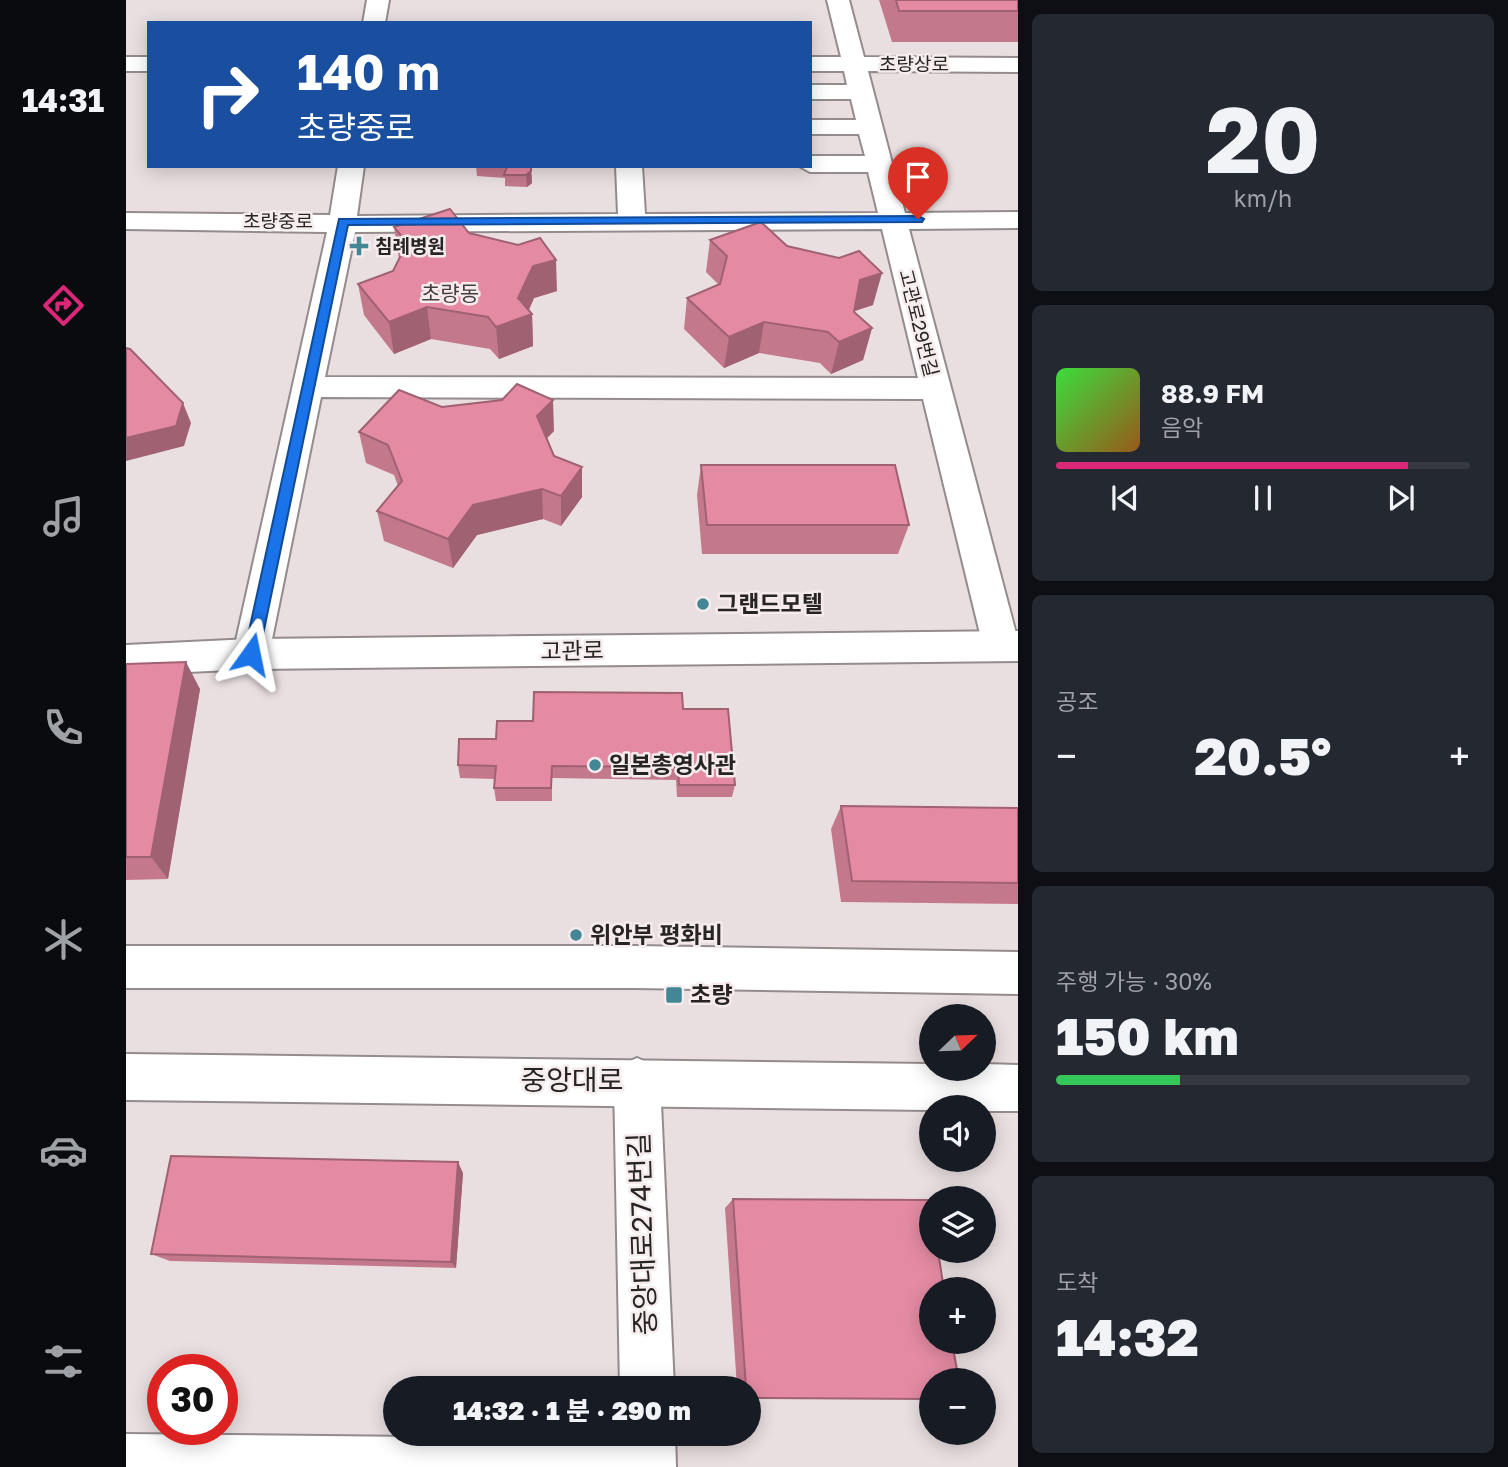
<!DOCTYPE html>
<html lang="ko">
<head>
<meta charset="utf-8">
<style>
	body { margin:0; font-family:"Golos Text","Noto Sans KR",sans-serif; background:#242831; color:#f1f3f6; height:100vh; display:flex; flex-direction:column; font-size:26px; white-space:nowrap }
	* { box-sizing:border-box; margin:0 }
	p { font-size:23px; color:#9ea1a6 }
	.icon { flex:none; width:38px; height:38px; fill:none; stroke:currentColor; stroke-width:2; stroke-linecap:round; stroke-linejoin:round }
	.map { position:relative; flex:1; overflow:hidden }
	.details { display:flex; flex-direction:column; gap:14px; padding:14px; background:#0d0f14; width:490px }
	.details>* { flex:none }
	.banner { position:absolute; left:21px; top:21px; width:665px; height:147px; border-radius:0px; box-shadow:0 4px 18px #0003; background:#1a4fa0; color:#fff; overflow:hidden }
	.needle { width:46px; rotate:67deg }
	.fabs { position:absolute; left:793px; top:1004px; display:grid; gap:14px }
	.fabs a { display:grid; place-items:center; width:77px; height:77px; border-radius:50%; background:#171b24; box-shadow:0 4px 18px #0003; font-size:35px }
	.speed { position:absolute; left:21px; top:1354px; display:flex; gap:14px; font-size:35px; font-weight:700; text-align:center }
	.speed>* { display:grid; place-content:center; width:91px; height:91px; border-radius:50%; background:#171b24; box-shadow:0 4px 18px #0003; line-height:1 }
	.speed .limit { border:10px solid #d22; background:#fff; color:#111 }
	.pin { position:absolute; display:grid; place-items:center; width:60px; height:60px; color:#fff; margin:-72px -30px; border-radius:50% 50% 50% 0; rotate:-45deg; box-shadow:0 0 7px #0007 }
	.pin .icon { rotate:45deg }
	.me { position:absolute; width:77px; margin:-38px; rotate:12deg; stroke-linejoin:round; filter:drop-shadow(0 0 5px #0008) }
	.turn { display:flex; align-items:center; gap:24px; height:147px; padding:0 35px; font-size:32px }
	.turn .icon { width:91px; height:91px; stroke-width:2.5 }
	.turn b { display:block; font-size:49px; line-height:60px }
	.big { font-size:52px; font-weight:800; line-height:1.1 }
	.details .widget { flex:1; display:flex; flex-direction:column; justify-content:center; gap:10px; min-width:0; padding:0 24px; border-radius:10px; background:#242831 }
	.details .dial { align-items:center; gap:0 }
	.dial b { font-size:91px; line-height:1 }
	.song { display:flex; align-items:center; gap:21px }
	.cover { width:84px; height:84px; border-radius:10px; background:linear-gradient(135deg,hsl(120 70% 55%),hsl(30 70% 35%)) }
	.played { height:7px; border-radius:4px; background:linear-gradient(90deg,#db2777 85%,#363941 85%) }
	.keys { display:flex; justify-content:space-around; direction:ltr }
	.heat { display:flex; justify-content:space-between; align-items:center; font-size:38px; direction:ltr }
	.charge { height:10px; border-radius:5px; background:linear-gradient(90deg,#34c759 30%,#363941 0) }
	.trip { position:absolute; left:257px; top:1376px; width:378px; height:70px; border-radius:35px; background:#171b24; box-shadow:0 4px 18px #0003; font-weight:800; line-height:70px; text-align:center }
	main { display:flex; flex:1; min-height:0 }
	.menu { display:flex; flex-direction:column; width:126px; justify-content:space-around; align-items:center; background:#090b0e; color:#9ea1a6 }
	.menu .icon { width:49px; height:49px }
	.menu .selected { color:#db2777 }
	.menu b { font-size:32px; color:#f1f3f6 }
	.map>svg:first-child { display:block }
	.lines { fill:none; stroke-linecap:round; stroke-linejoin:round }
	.minor-casing { stroke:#948b8d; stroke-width:4 }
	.major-casing { stroke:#948b8d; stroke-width:4 }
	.minor { fill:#fff; fill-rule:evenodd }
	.major { fill:#fff; fill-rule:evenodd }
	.wall { fill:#c4788c }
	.shaded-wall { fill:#a06172 }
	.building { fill:#e48ba3; stroke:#a06172; stroke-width:2 }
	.route { fill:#1a73e8; stroke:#114b97; stroke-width:2 }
	.poi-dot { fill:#438696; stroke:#f6ecee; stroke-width:2.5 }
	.labels { text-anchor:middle; stroke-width:5; stroke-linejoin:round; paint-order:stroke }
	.far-street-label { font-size:19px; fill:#272424; stroke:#f6ecee }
	.far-poi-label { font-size:19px; font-weight:bold; fill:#272424; stroke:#f6ecee; text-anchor:start }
	.far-quarter-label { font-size:21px; fill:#443c3e; stroke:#f6ecee }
	.poi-label { font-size:23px; font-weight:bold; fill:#272424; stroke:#f6ecee; text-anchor:start }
	.street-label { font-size:23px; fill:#272424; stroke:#f6ecee }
	.near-street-label { font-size:28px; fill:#272424; stroke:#f6ecee }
</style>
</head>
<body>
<main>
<nav class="menu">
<b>14:31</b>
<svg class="icon selected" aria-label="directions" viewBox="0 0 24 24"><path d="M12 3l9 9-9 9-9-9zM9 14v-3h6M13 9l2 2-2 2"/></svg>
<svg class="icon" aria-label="music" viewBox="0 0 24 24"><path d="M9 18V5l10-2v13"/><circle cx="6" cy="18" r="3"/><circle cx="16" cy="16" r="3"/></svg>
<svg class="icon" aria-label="phone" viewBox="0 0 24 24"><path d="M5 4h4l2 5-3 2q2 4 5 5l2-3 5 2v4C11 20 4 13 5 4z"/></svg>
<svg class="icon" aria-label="climate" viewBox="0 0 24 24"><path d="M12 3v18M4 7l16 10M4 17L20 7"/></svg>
<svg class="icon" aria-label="car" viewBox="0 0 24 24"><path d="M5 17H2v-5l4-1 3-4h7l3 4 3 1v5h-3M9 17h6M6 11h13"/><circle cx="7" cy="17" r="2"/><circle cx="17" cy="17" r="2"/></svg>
<svg class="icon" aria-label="filters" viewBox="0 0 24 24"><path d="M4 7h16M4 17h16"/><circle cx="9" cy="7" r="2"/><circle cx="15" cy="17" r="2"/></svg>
</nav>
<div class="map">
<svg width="892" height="1467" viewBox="0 0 892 1467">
	<rect width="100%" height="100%" fill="#e9dfe1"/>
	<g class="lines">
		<defs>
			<path id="minor" d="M 241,0 L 263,0 L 259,23 L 237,23 Z
				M 701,0 L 723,0 L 738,57 L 892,58 L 892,72 L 742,71 L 779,213 L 892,212 L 892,228 L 783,229 L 892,641 L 888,656 L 875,661 L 862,656 L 857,646 L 797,399 L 195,397 L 143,654 L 138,665 L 125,669 L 112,665 L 107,654 L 201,232 L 0,229 L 0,213 L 204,215 L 212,166 L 238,166 L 231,216 L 492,214 L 490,166 L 516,166 L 519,214 L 752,213 L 742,172 L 684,172 L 673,166 L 684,166 L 684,156 L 739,156 L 733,134 L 684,134 L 684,120 L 730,120 L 725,99 L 684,99 L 684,85 L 721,85 L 718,71 L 684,71 L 684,57 L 715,57 ZM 756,229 L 792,378 L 199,377 L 229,232 Z
				M 0,57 L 23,57 L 23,71 L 0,71 Z
				M 511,1058 L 527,1065 L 534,1081 L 548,1388 L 494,1388 L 488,1081 L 495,1065 Z
				M 495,1433 L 549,1433 L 550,1467 L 0,1467 L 0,1434 L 495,1439 Z"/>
			<path id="major" d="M 892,631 L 892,661 L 125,669 L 0,675 L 0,645 L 125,639 Z
				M 0,946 L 508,946 L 892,952 L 892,994 L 508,988 L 0,988 Z
				M 0,1054 L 805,1064 L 805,1069 L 858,1069 L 858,1064 L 892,1065 L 892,1111 L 858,1111 L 858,1108 L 805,1110 L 0,1100 Z"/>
		</defs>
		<use href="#minor" class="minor-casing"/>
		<use href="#major" class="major-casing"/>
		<use href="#minor" class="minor"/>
		<use href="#major" class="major"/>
	</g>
	<path class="wall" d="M 753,0 L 892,0 L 892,42 L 766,42 Z
		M 350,166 L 405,166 L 406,183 L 401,187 L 379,186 L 379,178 L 351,176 Z
		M 268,227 L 343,233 L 431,291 L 408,298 L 403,310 L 406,314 L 407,346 L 373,359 L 364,349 L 305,339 L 268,354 L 238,315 L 232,284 L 267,271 L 273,259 Z
		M 584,240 L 661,246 L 747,305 L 728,311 L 728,312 L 746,328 L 737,360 L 705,374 L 694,363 L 633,353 L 598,368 L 558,329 L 561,298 L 593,285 L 580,272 Z
		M 316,407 L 428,431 L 421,438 L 428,456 L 456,497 L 435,526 L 417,519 L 351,535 L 327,568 L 258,541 L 251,511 L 272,486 L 268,475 L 240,463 L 233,432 Z
		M 575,465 L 783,525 L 772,554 L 576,554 L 571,495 Z
		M 0,664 L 74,689 L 42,879 L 0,880 Z
		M 557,709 L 609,785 L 606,797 L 551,797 L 550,780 L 426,778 L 426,801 L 370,801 L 368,788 L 369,779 L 334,778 L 332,765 L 370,739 L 407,721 Z
		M 715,806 L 892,808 L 892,904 L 715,902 L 705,829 Z
		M 337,1173 L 330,1268 L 44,1261 L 25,1254 Z
		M 607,1199 L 623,1388 L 611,1388 L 599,1208 Z"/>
	<path class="shaded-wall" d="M 405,171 L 406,183 L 401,187 L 400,175 Z
		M 430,260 L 431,291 L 408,298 L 400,316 L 406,314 L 407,346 L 373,359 L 370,327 L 392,298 L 407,266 Z
		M 756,273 L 747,305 L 726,312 L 734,280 Z
		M 301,307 L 305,339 L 268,354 L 263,322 Z
		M 638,322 L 633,353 L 598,368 L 603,337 Z
		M 746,328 L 737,360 L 705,374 L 713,342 Z
		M 427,400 L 428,431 L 412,447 L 411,416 Z
		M 57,403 L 65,423 L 58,446 L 0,461 L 0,438 Z
		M 456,467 L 456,497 L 435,526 L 435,496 Z
		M 416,489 L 417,519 L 351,535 L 327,568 L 322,539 L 347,505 Z
		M 60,662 L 74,689 L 42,879 L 25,857 Z
		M 332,1162 L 337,1173 L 330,1268 L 325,1262 Z"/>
	<path class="building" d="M 770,0 L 892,0 L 892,11 L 773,11 Z
		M 373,166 L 405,166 L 405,171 L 400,175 L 378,175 L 381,167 Z
		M 324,209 L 343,233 L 392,245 L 414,238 L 430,260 L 407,266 L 392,298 L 406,314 L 370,327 L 362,317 L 301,307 L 263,322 L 232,284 L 267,271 L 281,243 L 268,227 Z
		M 635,222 L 661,246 L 713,258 L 733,251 L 756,273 L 734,280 L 728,312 L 746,328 L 713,342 L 702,332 L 638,322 L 603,337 L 561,298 L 594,284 L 601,256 L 584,240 Z
		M 0,348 L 4,349 L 57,403 L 50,426 L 0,438 Z
		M 391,384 L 427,400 L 411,416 L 428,456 L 456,467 L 435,496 L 416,489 L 347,505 L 322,539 L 251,511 L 276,481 L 262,445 L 233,432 L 273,390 L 316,407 L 376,400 Z
		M 575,465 L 769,465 L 783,525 L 581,525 Z
		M 60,662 L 25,857 L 0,857 L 0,664 Z
		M 408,692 L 556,693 L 557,709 L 602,709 L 609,785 L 553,785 L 552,767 L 426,766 L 425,788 L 368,788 L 370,766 L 332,765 L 333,739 L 370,739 L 371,721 L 407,721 Z
		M 715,806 L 892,808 L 892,883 L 726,881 Z
		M 45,1156 L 332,1162 L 325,1262 L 25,1254 Z
		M 607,1199 L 804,1200 L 805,1207 L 805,1251 L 812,1251 L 818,1290 L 805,1290 L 805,1342 L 826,1342 L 833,1381 L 805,1381 L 805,1399 L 623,1398 L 623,1388 L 620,1388 Z"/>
	<path class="route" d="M 792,216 L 798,219 L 796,222 L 222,225 L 133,654 L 131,659 L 120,659 L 118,654 L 213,219 Z"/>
	<g class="poi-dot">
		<path d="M229.5 235.5h7v7h7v7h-7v7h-7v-7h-7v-7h7z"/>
		<circle cx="577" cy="604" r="7"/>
		<circle cx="469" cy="765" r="7"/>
		<circle cx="450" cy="935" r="7"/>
		<rect x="539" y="986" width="18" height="18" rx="3.5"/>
	</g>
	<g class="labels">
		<g class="far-street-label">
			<text x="788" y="71">초량상로</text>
			<text x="152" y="228">초량중로</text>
			<text transform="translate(793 323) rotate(76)" y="7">고관로29번길</text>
		</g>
		<g class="far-poi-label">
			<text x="249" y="253">침례병원</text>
		</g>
		<g class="far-quarter-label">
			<text x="324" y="301">초량동</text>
		</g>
		<g class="poi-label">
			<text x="591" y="612">그랜드모텔</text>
			<text x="483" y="773">일본총영사관</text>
			<text x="464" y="943">위안부 평화비</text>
			<text x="564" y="1003">초량</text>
		</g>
		<g class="street-label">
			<text transform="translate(446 651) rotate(-1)" y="8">고관로</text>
		</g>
		<g class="near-street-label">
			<text x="446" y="1090">중앙대로</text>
			<text transform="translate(516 1234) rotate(-92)" y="10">중앙대로274번길</text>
		</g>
	</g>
</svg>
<div class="fabs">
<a><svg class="needle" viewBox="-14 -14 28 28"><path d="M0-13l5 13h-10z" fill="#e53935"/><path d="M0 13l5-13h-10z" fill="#9ea1a6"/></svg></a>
<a><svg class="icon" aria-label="sound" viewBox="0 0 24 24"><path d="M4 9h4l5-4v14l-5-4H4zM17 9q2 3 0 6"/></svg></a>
<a><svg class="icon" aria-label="layers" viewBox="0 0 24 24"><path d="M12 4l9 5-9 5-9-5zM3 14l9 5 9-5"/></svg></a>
<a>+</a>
<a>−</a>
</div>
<div class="speed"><div class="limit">30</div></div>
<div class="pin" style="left:792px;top:219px;background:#d93025"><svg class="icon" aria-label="arrive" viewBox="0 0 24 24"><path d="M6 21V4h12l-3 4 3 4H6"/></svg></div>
<svg class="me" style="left:125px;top:654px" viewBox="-20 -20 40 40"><path d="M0-17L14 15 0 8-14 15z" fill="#1a73e8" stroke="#fff" stroke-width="4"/></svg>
<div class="trip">14:32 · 1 분 · 290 m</div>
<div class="banner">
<div class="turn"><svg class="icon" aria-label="right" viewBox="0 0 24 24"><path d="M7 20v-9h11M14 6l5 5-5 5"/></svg><div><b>140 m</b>초량중로</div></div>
</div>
</div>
<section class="details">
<div class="widget dial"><b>20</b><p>km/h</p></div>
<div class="widget">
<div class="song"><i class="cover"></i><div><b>88.9 FM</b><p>음악</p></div></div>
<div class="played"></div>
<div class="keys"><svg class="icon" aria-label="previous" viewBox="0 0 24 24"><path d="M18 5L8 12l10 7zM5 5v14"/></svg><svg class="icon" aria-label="pause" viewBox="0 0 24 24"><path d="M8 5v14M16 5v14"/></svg><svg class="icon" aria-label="next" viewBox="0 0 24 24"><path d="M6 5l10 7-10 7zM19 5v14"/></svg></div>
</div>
<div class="widget"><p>공조</p>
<div class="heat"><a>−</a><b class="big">20.5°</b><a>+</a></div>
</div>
<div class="widget"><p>주행 가능 · 30%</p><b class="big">150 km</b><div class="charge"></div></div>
<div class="widget"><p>도착</p><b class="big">14:32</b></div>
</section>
</main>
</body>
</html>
